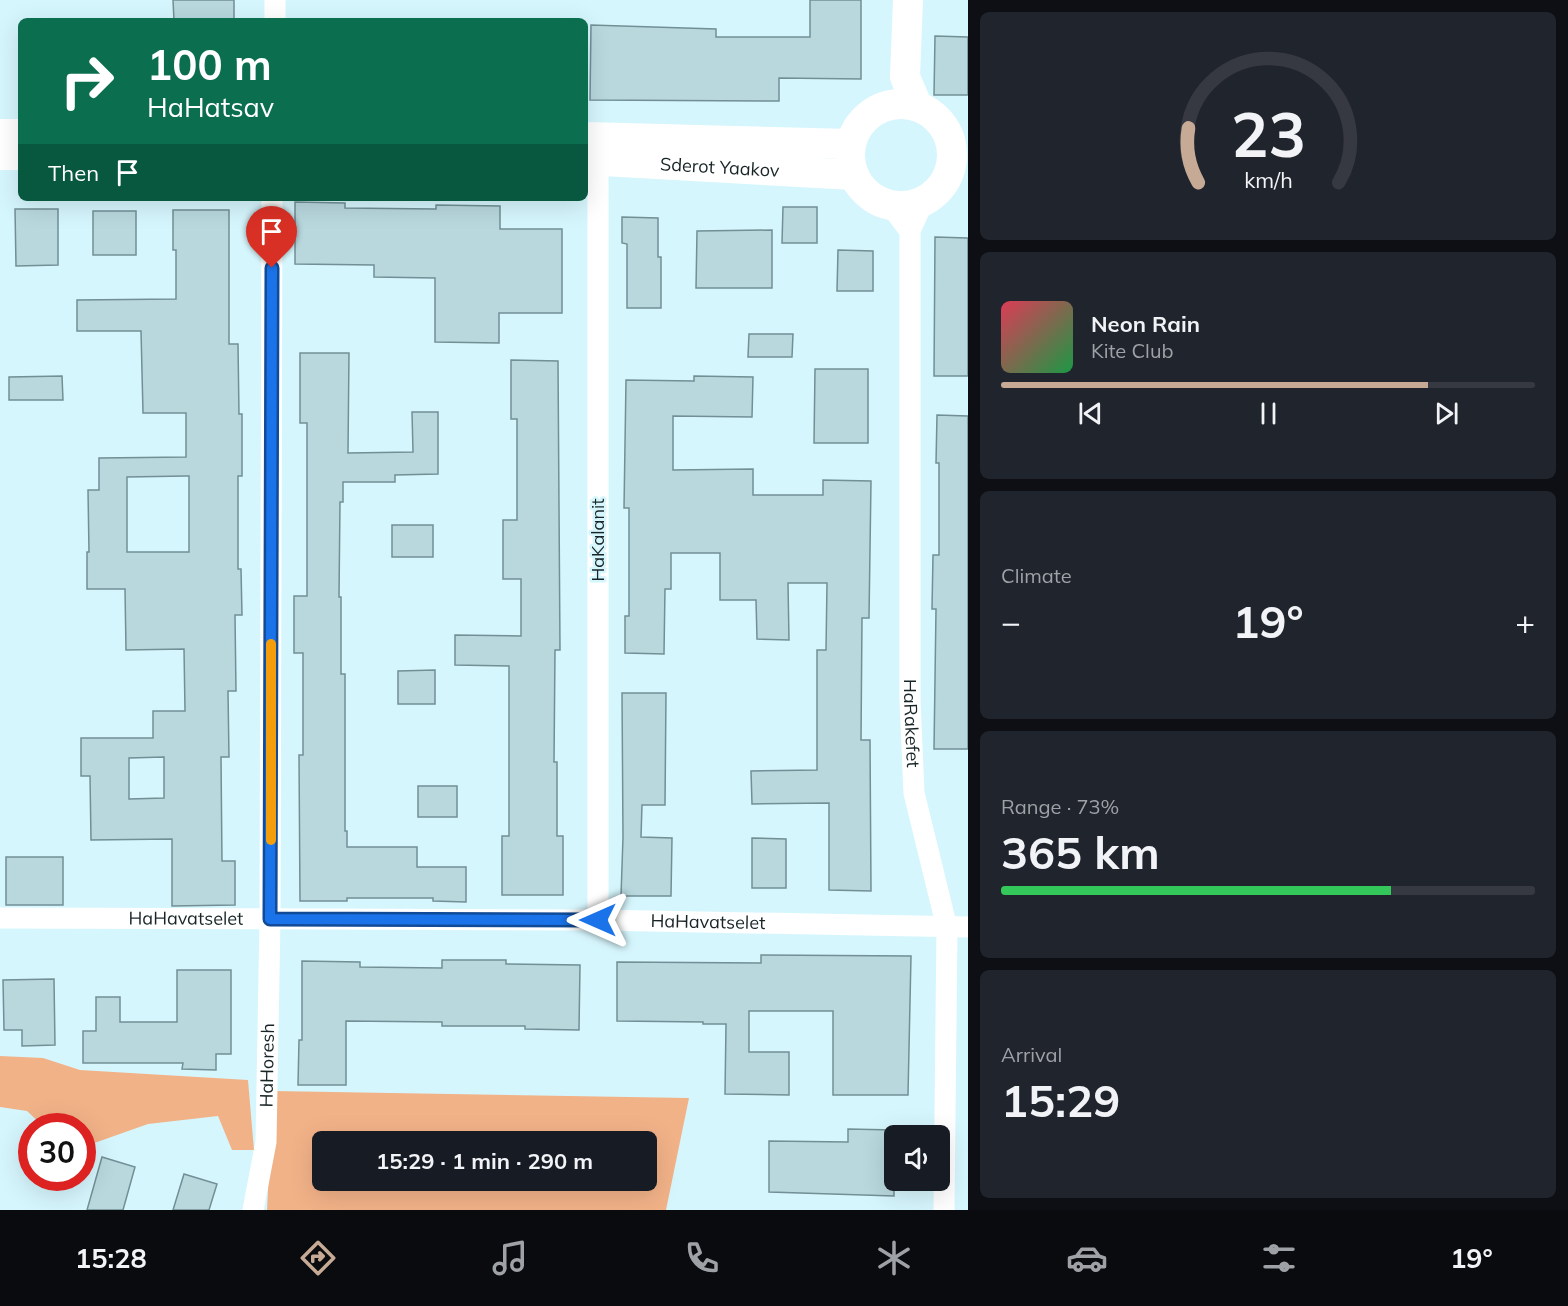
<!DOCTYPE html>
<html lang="en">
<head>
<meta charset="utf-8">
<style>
	body { margin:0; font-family:Mulish,sans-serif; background:#20242c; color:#f1f3f6; height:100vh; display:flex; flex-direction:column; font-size:22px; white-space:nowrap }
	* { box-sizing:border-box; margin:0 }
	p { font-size:20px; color:#9ea1a6 }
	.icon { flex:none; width:33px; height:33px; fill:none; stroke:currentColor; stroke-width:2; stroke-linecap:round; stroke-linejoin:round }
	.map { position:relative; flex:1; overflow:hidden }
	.panel { display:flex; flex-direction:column; gap:12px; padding:12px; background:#0d0f14; width:600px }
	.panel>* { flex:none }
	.guide { position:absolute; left:18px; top:18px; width:570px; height:183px; border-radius:9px; box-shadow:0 6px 24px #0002; background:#0b6e4f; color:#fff; overflow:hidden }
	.controls { position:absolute; left:884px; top:1125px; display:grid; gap:12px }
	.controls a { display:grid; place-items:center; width:66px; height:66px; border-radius:9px; background:#171b24; box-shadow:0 6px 24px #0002; font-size:30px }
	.speed { position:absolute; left:18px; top:1113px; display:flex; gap:12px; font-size:30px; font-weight:700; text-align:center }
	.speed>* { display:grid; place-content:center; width:78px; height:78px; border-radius:50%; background:#171b24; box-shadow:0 6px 24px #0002; line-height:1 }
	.speed .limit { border:9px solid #d22; background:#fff; color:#111 }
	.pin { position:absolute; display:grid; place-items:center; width:51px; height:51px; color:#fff; margin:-62px -26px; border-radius:50% 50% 50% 0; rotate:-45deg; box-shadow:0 0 6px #0007 }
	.pin .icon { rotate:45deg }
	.me { position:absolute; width:66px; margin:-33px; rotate:270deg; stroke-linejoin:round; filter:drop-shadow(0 0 4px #0008) }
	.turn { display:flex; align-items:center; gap:21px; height:126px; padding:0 30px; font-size:27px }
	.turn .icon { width:78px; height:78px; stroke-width:2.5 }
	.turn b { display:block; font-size:42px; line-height:51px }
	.then { display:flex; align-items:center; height:57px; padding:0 30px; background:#0003; gap:12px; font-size:22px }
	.big { font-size:45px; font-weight:700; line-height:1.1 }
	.panel .tile { flex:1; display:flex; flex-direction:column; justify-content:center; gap:9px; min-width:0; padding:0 21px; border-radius:9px; background:#20242c }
	.panel .dial { align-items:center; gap:0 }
	.dial svg { height:156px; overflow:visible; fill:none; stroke:#363941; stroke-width:7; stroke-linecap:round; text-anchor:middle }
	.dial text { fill:#f1f3f6; stroke:none }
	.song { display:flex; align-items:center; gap:18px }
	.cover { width:72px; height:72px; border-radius:9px; background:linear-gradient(135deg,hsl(350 70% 55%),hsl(140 70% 35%)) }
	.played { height:6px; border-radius:3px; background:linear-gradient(90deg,#c6aa95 80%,#363941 80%) }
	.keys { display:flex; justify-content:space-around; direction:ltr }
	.heat { display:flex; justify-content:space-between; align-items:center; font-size:33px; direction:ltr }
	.charge { height:9px; border-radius:4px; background:linear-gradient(90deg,#34c759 73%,#363941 0) }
	.trip { position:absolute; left:312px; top:1131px; width:345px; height:60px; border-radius:9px; background:#171b24; box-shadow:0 6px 24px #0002; font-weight:700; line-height:60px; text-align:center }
	.dock { display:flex; height:96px; justify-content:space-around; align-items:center; background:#090b0e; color:#9ea1a6 }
	.dock .icon { width:42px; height:42px }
	.dock .selected { color:#c6aa95 }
	.dock b { font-size:27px; color:#f1f3f6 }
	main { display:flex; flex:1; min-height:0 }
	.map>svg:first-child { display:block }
	.green { fill:#f2b288; fill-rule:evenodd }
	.building { fill:#b8d8de; stroke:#718f95; stroke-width:1.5; fill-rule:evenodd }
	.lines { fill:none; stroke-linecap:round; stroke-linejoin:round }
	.street { stroke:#fff; stroke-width:21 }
	.secondary { stroke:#fff; stroke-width:30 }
	.route-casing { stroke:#114b97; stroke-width:15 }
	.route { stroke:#1a73e8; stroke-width:10 }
	.slow { stroke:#f59e0b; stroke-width:10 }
	.labels { text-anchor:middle; stroke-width:5; stroke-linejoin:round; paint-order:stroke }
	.street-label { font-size:18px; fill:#182426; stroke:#d6f6fd }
</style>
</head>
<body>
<main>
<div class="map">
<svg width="968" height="1210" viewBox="0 0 968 1210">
	<rect width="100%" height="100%" fill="#d6f6fd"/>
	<path class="green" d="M 0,1056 L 43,1058 L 80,1070 L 248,1080 L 254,1150 L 232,1150 L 218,1116 L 148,1124 L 83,1147 L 82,1126 L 43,1126 L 27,1111 L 0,1107 Z
		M 273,1091 L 689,1098 L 666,1210 L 267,1210 ZM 322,1142 L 646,1142 L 646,1180 L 322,1180 Z"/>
	<path class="building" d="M 173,0 L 234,0 L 234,21 L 174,21 Z
		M 810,0 L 861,0 L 861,79 L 779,78 L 779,101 L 590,100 L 591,25 L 716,29 L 716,37 L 810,37 Z
		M 935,36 L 968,37 L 968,95 L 934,95 Z
		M 295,202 L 345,203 L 345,208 L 436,209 L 436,205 L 500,206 L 500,229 L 562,229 L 562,313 L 499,313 L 499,343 L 435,342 L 435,278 L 374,277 L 374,265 L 295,264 Z
		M 783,207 L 817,207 L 817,243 L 782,243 Z
		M 15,209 L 58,209 L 58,265 L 16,266 Z
		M 173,210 L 229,210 L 229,344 L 238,344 L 239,414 L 242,414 L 242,476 L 238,476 L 238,569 L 241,569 L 242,615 L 235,615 L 236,691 L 228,691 L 229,757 L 221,757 L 222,861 L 235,861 L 235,905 L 172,906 L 172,839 L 91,840 L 90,776 L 81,776 L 81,738 L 153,738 L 153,711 L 185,711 L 184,649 L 126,650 L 125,589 L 87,589 L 87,552 L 89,552 L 88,490 L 99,490 L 99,458 L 186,457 L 186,413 L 143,413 L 141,331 L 77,331 L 77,300 L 176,299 L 176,250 L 173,250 ZM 186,476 L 189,476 L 189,552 L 127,552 L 127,477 ZM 164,757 L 164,798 L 129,799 L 129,758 Z
		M 93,211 L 136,211 L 136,255 L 93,255 Z
		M 622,217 L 658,218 L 658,257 L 661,257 L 661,308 L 627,308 L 627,244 L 622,243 Z
		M 772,230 L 772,288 L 696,288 L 697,231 Z
		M 935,237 L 968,238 L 968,376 L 934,376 Z
		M 838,250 L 873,251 L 873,291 L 837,291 Z
		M 749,334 L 793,334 L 792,357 L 748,357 Z
		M 300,353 L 349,353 L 348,453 L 413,452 L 412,412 L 438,412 L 438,474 L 395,475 L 395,482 L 343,482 L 343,502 L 340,502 L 339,597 L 341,597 L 341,674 L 345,674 L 345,831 L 347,831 L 347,847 L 417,847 L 417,867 L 466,867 L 466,902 L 433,901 L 433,898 L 347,898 L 347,901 L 300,901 L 299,755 L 303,755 L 303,653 L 294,653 L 294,596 L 307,596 L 307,423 L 300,423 Z
		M 511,360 L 558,361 L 560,650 L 555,650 L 554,762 L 557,762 L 557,836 L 563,836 L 563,895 L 502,895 L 502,836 L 509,836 L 509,666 L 455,665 L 455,635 L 521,636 L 521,579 L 503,579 L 503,520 L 517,520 L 517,419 L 511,419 Z
		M 815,369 L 868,369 L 868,443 L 814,443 Z
		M 62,376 L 63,400 L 9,400 L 9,377 Z
		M 694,376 L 753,377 L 752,417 L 673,416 L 673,470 L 753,469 L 753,495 L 823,495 L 823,480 L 871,481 L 869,618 L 862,618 L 861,740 L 870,740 L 871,891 L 829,890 L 829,803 L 752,804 L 751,771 L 817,770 L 817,650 L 826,650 L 827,583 L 788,583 L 789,640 L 757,639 L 756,600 L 720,600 L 720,553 L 671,553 L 671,589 L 665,589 L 664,654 L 625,653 L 625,616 L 629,616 L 629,508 L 624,508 L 626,380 L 694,381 Z
		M 937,415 L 968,416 L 968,749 L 934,749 L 936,609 L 932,609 L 933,555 L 939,555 L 939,463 L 936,463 Z
		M 392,525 L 433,525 L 433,557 L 392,557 Z
		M 435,670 L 435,704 L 398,704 L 398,671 Z
		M 622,693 L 666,693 L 665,805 L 642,805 L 641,837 L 672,838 L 671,896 L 621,896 L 623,837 Z
		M 418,786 L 457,786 L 457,817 L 418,817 Z
		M 752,838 L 786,839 L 786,888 L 752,888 Z
		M 6,857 L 63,857 L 63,905 L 6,905 Z
		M 761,955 L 911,956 L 908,1095 L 833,1095 L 833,1011 L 749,1011 L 749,1052 L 789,1052 L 789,1095 L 725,1094 L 726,1024 L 703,1024 L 703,1022 L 617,1021 L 617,962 L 761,963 Z
		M 442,960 L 506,960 L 506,964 L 580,965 L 579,1030 L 525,1029 L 525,1026 L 442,1026 L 442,1022 L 346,1021 L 346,1085 L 298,1085 L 299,1040 L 302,1040 L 302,961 L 360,962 L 360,967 L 442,968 Z
		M 177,970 L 231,970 L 231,1054 L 216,1054 L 216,1070 L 182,1069 L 183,1063 L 83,1063 L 83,1031 L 96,1031 L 96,997 L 120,997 L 120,1022 L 177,1022 Z
		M 54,979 L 55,1045 L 22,1046 L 22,1030 L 4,1030 L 3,980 Z
		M 848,1129 L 894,1130 L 894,1196 L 769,1192 L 769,1141 L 848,1142 Z
		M 102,1157 L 135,1167 L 123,1210 L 87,1210 Z
		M 184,1174 L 217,1184 L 209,1210 L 173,1210 Z"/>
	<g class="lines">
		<g class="street">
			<path d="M 275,21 L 275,0"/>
			<path d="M 598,160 L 598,920"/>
			<path id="s1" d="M 923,202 L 910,231 L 910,700 L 914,793 L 947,928 L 944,1210"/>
			<path d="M 890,205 L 910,231"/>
			<path id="s2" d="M 0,918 L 598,920 L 968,927"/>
			<path id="s3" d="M 253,1210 L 266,1142 L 270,919 L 272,198"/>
		</g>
		<g class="secondary">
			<path d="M 908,0 L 905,77 L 917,105"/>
			<circle cx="901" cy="155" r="51"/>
			<path d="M 0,134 L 21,134"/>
			<path d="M 585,137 L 851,144"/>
			<path d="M 0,155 L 21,155"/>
			<path id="s4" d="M 585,160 L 854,175"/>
		</g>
	</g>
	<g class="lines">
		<defs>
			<path id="route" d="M 272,268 L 270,919 L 598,920"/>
		</defs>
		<use href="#route" class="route-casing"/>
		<use href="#route" class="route"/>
		<path class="slow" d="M 271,840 L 271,644"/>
	</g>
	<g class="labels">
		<g class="street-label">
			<text dy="6" stroke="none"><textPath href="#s4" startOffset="135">Sderot Yaakov</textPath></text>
			<text transform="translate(598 540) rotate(-90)" y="6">HaKalanit</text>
			<text dy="6" stroke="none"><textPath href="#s1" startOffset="524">HaRakefet</textPath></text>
			<text dy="6" stroke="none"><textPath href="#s2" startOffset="186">HaHavatselet</textPath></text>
			<text dy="6" stroke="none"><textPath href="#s2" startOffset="708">HaHavatselet</textPath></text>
			<text dy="6" stroke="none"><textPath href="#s3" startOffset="146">HaHoresh</textPath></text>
		</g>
	</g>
</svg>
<div class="controls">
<a><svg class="icon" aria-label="sound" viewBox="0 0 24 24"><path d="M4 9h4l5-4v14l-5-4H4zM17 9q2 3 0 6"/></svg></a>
</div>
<div class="speed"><div class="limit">30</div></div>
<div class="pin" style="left:272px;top:268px;background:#d93025"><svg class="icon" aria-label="arrive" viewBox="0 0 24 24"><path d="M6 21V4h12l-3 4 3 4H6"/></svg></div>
<svg class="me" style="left:598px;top:920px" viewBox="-20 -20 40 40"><path d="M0-17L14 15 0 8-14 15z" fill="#1a73e8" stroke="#fff" stroke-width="4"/></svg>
<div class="trip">15:29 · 1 min · 290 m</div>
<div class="guide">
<div class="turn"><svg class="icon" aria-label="right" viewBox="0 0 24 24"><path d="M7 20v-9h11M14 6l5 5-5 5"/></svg><div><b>100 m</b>HaHatsav</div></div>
<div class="then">Then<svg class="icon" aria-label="arrive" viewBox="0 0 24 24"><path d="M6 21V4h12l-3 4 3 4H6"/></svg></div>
</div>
</div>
<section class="panel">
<div class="tile dial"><svg viewBox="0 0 100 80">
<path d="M14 69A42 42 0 1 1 86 69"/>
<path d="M14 69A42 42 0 0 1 9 41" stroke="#c6aa95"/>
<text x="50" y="56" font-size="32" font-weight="700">23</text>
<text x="50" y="72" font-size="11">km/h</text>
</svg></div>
<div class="tile">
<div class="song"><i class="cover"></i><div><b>Neon Rain</b><p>Kite Club</p></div></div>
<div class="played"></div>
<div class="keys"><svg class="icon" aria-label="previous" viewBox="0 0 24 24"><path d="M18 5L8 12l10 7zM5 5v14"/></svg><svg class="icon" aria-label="pause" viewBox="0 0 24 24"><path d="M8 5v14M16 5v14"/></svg><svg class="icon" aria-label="next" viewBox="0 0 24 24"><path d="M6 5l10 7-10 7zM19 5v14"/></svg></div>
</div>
<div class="tile"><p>Climate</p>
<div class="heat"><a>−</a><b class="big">19°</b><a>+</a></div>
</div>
<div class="tile"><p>Range · 73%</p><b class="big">365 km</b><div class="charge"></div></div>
<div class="tile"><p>Arrival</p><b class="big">15:29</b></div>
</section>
</main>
<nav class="dock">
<b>15:28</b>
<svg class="icon selected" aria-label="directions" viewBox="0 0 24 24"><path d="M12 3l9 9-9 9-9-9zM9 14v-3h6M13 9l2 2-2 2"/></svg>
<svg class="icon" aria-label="music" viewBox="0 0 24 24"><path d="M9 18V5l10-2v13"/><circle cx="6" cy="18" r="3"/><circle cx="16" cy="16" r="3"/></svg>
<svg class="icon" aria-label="phone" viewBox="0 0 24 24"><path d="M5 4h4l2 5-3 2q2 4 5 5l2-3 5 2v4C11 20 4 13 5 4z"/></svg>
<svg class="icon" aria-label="climate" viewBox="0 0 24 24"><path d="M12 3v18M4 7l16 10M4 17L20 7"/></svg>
<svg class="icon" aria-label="car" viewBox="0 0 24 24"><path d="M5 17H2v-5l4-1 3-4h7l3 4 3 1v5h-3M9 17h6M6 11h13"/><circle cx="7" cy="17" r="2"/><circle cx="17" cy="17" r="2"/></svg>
<svg class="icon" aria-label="filters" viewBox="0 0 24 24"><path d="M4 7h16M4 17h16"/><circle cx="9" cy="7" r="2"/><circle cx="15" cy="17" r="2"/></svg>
<b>19°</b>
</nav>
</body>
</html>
